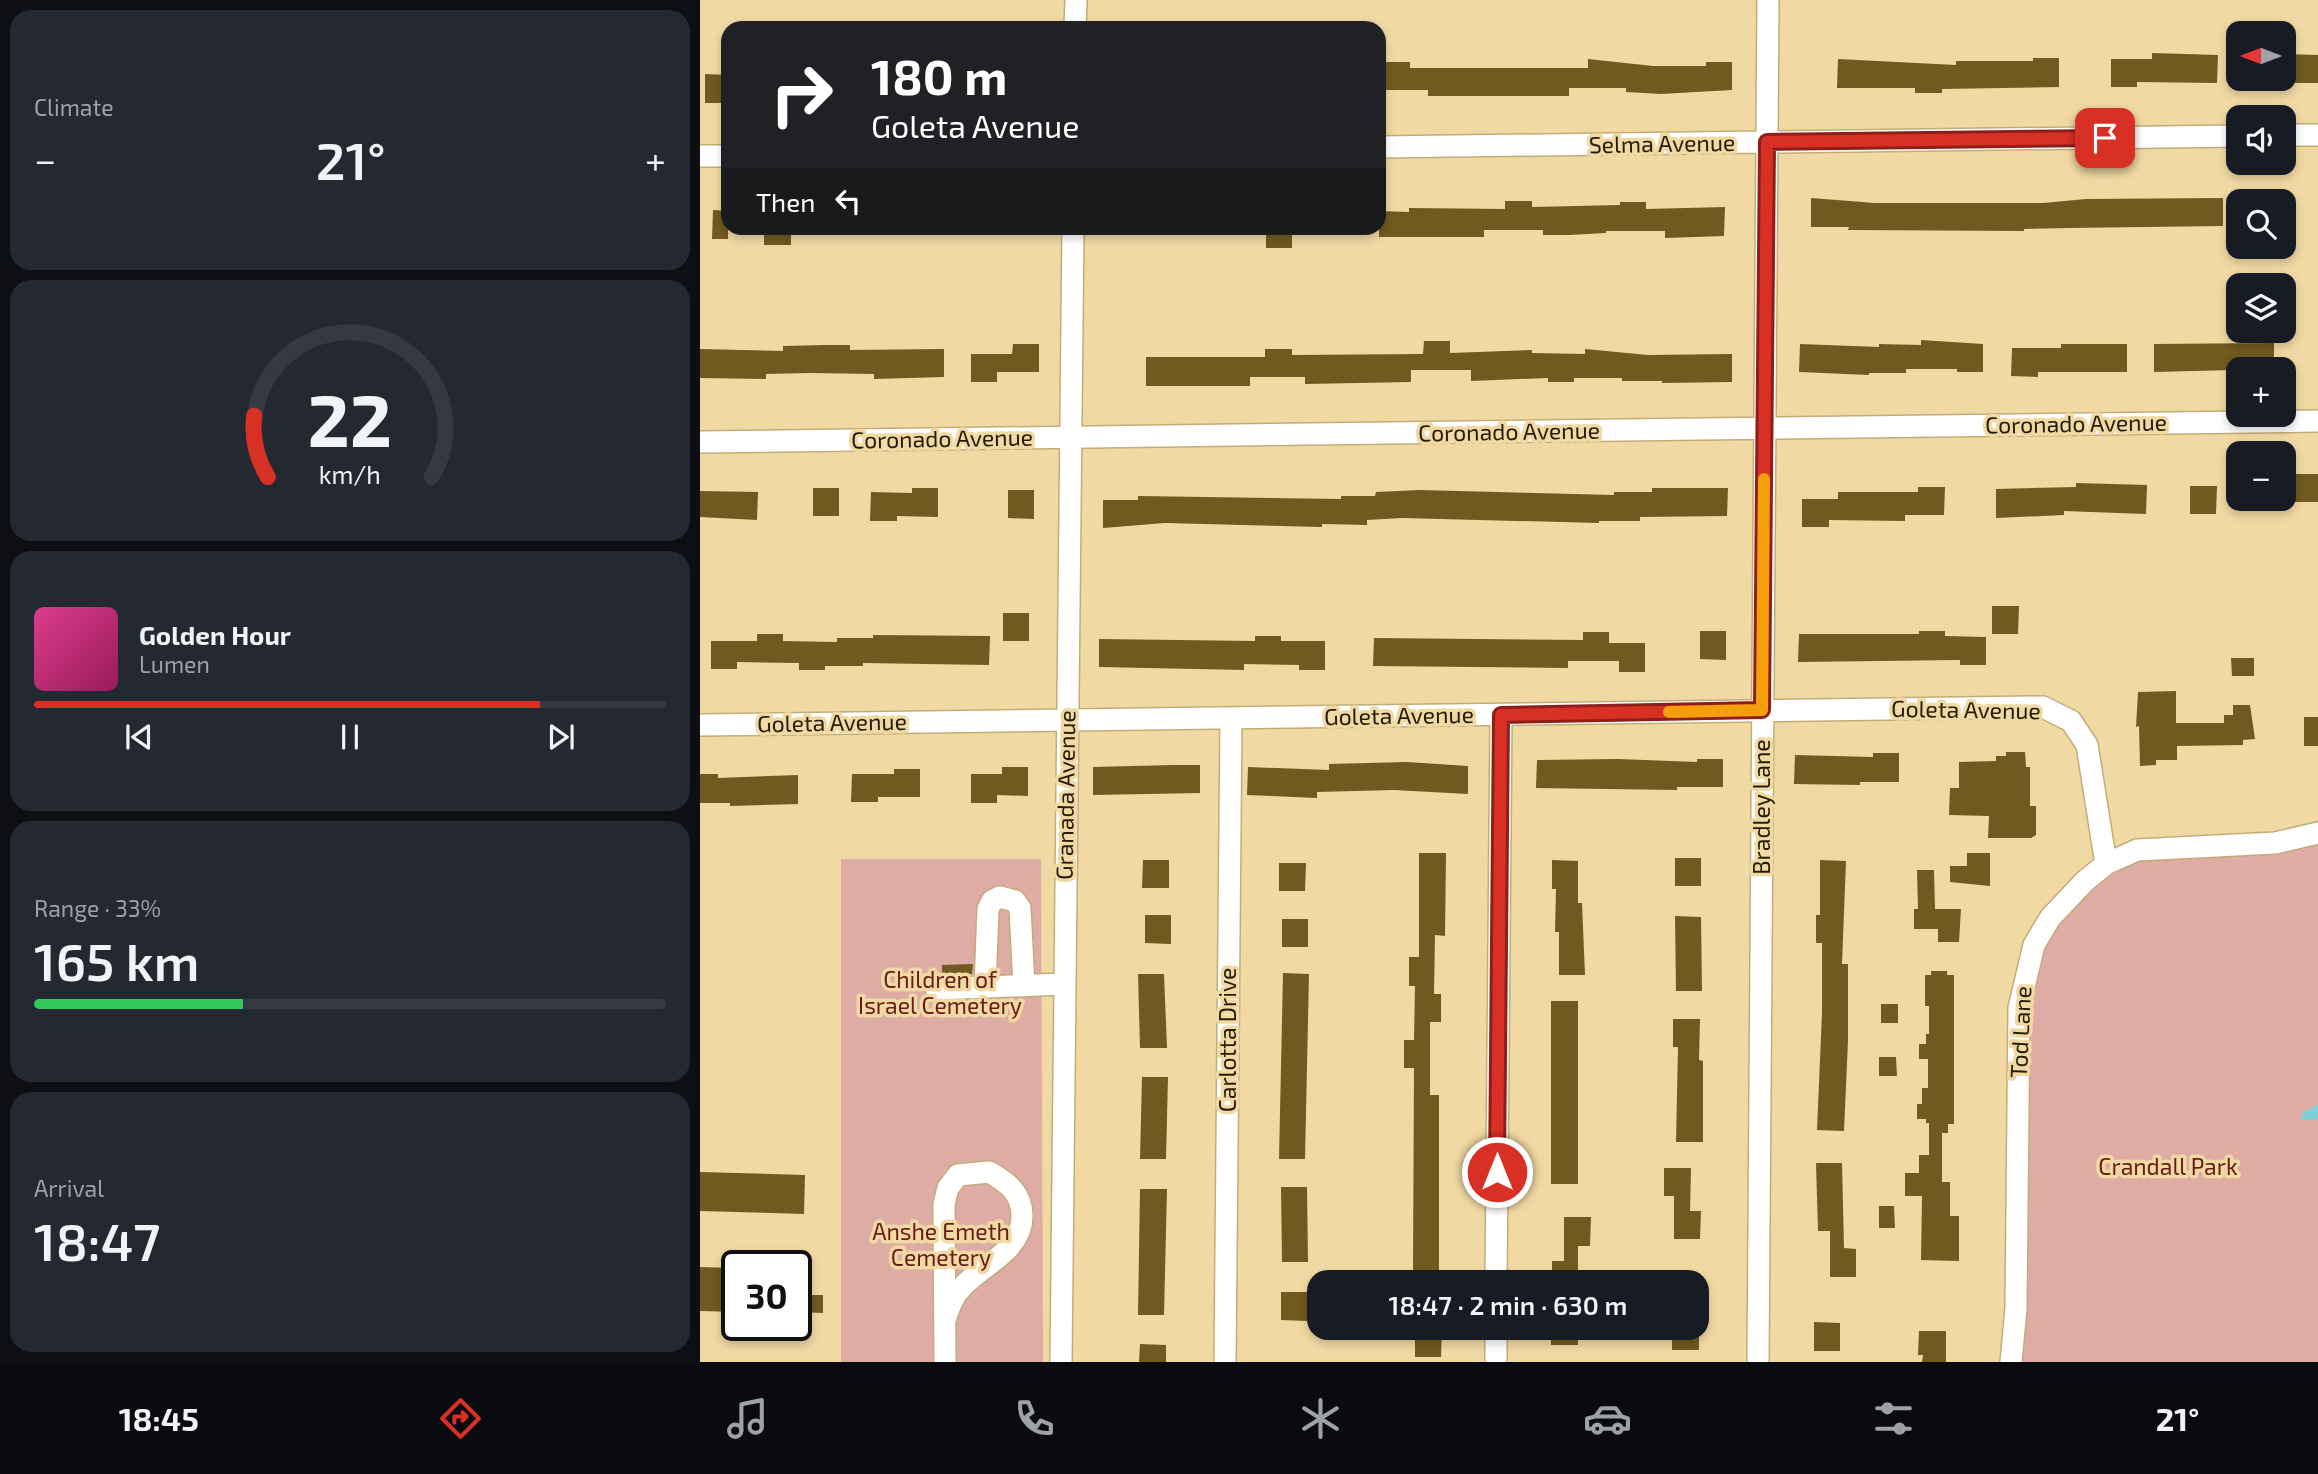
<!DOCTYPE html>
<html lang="en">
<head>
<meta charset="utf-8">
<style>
	body { margin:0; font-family:"Exo 2",sans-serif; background:#242831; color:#f1f3f6; height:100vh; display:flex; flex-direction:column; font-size:26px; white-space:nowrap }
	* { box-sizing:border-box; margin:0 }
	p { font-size:23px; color:#9ea1a6 }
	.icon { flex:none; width:38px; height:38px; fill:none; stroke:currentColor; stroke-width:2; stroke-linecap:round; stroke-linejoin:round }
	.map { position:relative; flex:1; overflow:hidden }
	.drawer { display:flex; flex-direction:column; gap:10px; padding:10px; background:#0d0f14; width:700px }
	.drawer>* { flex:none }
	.top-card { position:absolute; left:21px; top:21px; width:665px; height:214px; border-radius:21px; box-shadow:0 4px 10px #0003; background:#202124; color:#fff; overflow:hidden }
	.needle { width:46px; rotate:270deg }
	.fabs { position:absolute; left:1526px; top:21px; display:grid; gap:14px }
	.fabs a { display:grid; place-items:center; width:70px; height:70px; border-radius:14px; background:#171b24; box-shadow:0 4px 10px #0003; font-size:35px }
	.speed { position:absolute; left:21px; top:1250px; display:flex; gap:14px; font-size:35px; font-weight:700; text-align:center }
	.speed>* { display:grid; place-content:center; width:91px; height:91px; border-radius:50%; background:#171b24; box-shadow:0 4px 10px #0003; line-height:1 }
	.speed .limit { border:4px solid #111; border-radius:10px; background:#fff; color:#111 }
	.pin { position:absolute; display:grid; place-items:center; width:60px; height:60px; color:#fff; margin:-30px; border-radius:14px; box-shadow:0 4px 10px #0006 }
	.me { position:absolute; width:77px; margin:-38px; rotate:0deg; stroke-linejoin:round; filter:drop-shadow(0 0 5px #0008) }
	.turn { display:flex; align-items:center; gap:24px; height:147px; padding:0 35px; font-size:32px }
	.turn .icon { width:91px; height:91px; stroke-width:2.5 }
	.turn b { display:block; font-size:49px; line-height:60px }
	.then { display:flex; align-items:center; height:66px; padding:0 35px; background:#0003; gap:14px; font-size:26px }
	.big { font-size:52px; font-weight:600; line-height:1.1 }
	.drawer .widget { flex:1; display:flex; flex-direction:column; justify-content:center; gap:10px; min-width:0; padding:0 24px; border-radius:21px; background:#242831 }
	.drawer .dial { align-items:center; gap:0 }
	.dial svg { height:182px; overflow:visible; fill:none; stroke:#363941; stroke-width:7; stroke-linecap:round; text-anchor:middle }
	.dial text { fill:#f1f3f6; stroke:none }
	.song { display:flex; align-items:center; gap:21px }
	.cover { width:84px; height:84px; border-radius:10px; background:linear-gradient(135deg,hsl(330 70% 55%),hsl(330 70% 35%)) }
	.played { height:7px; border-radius:4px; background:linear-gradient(90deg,#d93025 80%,#363941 80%) }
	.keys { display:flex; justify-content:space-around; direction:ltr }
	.heat { display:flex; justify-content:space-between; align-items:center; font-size:38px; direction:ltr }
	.charge { height:10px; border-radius:5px; background:linear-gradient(90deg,#34c759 33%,#363941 0) }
	.trip { position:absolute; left:607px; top:1270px; width:402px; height:70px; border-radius:21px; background:#171b24; box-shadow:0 4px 10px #0003; font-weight:600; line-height:70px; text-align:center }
	.dock { display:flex; height:112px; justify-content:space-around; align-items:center; background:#090b0e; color:#9ea1a6 }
	.dock .icon { width:49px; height:49px }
	.dock .on { color:#d93025 }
	.dock b { font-size:32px; color:#f1f3f6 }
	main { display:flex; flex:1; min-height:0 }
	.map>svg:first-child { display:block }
	.green { fill:#deaba5 }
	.water { fill:#7dcfd9 }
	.building { fill:#715a1f }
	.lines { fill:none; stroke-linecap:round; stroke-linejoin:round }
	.minor-casing { stroke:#c3ac78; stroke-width:24 }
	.minor { stroke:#fff; stroke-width:21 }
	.route-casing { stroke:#8d1f18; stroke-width:18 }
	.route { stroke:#d93025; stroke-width:12 }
	.slow { stroke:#f59e0b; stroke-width:12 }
	.labels { text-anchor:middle; stroke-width:7; stroke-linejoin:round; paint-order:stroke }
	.street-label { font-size:23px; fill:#251c07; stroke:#f1d9a4 }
	.park-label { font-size:23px; fill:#691b19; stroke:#f1d9a4 }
</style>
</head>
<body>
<main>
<section class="drawer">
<div class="widget"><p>Climate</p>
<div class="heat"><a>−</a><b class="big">21°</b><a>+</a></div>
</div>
<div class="widget dial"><svg viewBox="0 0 100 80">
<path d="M14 69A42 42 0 1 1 86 69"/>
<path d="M14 69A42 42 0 0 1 8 42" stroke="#d93025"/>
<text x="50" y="56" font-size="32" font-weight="700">22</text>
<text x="50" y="72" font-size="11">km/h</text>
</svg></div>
<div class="widget">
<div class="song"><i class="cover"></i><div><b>Golden Hour</b><p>Lumen</p></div></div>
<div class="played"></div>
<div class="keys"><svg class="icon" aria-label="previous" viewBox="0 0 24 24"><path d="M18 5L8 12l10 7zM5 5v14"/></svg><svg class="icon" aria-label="pause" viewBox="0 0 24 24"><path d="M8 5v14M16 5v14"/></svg><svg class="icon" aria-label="next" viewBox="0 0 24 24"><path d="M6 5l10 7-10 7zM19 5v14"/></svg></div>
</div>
<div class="widget"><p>Range · 33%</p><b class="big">165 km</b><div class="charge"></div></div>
<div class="widget"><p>Arrival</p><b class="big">18:47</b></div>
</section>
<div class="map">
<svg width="1618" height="1362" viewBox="0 0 1618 1362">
	<rect width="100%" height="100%" fill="#f1d9a4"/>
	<path class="green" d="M 1618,833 L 1618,1362 L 1311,1362 L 1319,1008 L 1334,945 L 1406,864 Z
		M 141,859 L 341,859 L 343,1362 L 141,1362 Z"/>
	<path class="water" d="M 1618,1104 L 1618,1119 L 1603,1120 L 1601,1114 Z"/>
	<path class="building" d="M 1452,53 L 1518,55 L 1517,83 L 1437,82 L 1437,87 L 1411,87 L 1411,59 L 1452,59 Z
		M 1584,54 L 1618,55 L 1618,83 L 1584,83 Z
		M 1333,58 L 1359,58 L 1359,87 L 1242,89 L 1242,93 L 1215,93 L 1215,88 L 1137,88 L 1138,59 L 1256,65 L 1256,61 L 1333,61 Z
		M 888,59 L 953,66 L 1006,66 L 1006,62 L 1032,62 L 1032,90 L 961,94 L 926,92 L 926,88 L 869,88 L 869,96 L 728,96 L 728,90 L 684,90 L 684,62 L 710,62 L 710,68 L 888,68 Z
		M 5,74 L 28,75 L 28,103 L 5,103 Z
		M 1111,198 L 1175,203 L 1343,203 L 1386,199 L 1523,198 L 1523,226 L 1369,228 L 1324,229 L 1324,231 L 1148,230 L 1149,227 L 1111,227 Z
		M 805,201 L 832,201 L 832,207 L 920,205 L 920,202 L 946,202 L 946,209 L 1025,207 L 1024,236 L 965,238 L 965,231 L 906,231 L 906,233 L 869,235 L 843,235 L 843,230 L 784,230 L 784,237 L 679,237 L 679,211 L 709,212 L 709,208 L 805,209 Z
		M 13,210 L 28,211 L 28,239 L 12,239 Z
		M 64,228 L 91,228 L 91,245 L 64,245 Z
		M 566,228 L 592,228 L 592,248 L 566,248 Z
		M 1221,340 L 1283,344 L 1283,372 L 1257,372 L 1257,369 L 1206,369 L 1206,373 L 1169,373 L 1169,375 L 1099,372 L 1100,344 L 1179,347 L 1179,344 L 1221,345 Z
		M 724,341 L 750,341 L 750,353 L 832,350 L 832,353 L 885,354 L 885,349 L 948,355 L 1032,354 L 1032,382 L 962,383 L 962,381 L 922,381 L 922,378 L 874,378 L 874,382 L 848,382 L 848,378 L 771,381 L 771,370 L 711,370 L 711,382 L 605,384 L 605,377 L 550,377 L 550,386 L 446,386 L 446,357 L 565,357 L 565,349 L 592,349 L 592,355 L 723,354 Z
		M 1574,343 L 1574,369 L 1454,372 L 1454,344 Z
		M 313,344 L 339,344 L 339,372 L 297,372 L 297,382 L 271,382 L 271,354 L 312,354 Z
		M 1361,344 L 1427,344 L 1427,372 L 1338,372 L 1338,377 L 1311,376 L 1312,348 L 1361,348 Z
		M 124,345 L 150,345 L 150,350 L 244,349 L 244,377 L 174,379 L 174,374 L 109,373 L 66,374 L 66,379 L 0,378 L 0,349 L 83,351 L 83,346 Z
		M 1594,474 L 1618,474 L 1618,502 L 1594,502 Z
		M 1376,483 L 1447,485 L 1446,514 L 1364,511 L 1364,515 L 1296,518 L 1296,489 L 1376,487 Z
		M 1490,486 L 1517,486 L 1516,514 L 1490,514 Z
		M 1218,487 L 1245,487 L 1244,515 L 1205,515 L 1205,521 L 1129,520 L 1129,527 L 1102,527 L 1102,499 L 1138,499 L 1138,492 L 1218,492 Z
		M 113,488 L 139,488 L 139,516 L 113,516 Z
		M 212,488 L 238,488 L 238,517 L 197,516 L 197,521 L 170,521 L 171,492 L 212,493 Z
		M 952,488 L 1028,488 L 1027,516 L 940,517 L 940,521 L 899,521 L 899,523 L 702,518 L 667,520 L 667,525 L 622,524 L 622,527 L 465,523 L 403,528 L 403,500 L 438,500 L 438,496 L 641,499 L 641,496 L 675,496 L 676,492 L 720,490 L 914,495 L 914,492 L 952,492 Z
		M 308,490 L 334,490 L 334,519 L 308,518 Z
		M 0,491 L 58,492 L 57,520 L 0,517 Z
		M 1292,606 L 1319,606 L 1318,634 L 1292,634 Z
		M 303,613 L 329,613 L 329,641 L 303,641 Z
		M 1000,631 L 1026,631 L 1026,660 L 1000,659 Z
		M 1219,631 L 1245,631 L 1245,636 L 1286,637 L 1286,665 L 1260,665 L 1260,660 L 1098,662 L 1099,634 L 1219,634 Z
		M 883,632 L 909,632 L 909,643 L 945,643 L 945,672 L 919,672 L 919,661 L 868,661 L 868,668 L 673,666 L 674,638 L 883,640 Z
		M 57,634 L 83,634 L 83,641 L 137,642 L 137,638 L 173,638 L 173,635 L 290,636 L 289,665 L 163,663 L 163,666 L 125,666 L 125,670 L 99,670 L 99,663 L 37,662 L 37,669 L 11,669 L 11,641 L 57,641 Z
		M 555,636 L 581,636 L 581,641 L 625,641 L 625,670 L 599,670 L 599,665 L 544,664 L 544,670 L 399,667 L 399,639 L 555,641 Z
		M 1531,658 L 1554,658 L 1554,676 L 1532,676 Z
		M 1476,691 L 1476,723 L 1524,723 L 1524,715 L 1533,715 L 1533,705 L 1550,705 L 1555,739 L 1543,740 L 1543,745 L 1477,746 L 1477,760 L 1456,760 L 1456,765 L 1440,766 L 1439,726 L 1436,727 L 1438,692 Z
		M 1604,717 L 1618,717 L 1618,746 L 1604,746 Z
		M 1306,752 L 1325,752 L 1326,767 L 1330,767 L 1330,806 L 1336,806 L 1336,835 L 1331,838 L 1288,838 L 1289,816 L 1249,815 L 1250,788 L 1259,788 L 1259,762 L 1296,761 L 1296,756 L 1306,756 Z
		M 1173,753 L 1199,753 L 1199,782 L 1160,782 L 1160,785 L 1094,784 L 1095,755 L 1173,757 Z
		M 918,759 L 997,762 L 997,759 L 1023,759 L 1023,787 L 977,787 L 977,790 L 836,788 L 837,760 Z
		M 707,762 L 768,766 L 768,794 L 694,790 L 617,792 L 617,798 L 547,795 L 548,767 L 629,770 L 629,764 Z
		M 473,765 L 500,765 L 500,793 L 393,795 L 393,767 Z
		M 302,767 L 328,767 L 328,796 L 297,795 L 297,803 L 271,803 L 271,774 L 302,774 Z
		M 194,769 L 220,769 L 220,797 L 178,797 L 178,802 L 151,802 L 152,774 L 194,774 Z
		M 0,774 L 18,774 L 18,778 L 98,775 L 98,804 L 30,806 L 30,803 L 0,803 Z
		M 719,853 L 746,853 L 745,936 L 735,935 L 734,994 L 741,994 L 741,1022 L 730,1022 L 730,1095 L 739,1095 L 739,1273 L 713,1273 L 714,1068 L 704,1068 L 704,1040 L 714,1040 L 715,986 L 709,986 L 709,957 L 719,957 Z
		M 1267,853 L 1290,853 L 1290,886 L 1250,882 L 1250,866 L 1267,866 Z
		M 975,858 L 1001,858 L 1001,886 L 975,886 Z
		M 443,860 L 469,860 L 469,888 L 442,888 Z
		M 852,860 L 878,861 L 878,903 L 882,903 L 885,975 L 859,975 L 859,932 L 855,932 L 856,889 L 852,889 Z
		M 1120,860 L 1146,861 L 1142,964 L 1148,964 L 1148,1041 L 1144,1131 L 1117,1130 L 1122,1013 L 1122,943 L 1116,943 L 1116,915 L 1120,915 Z
		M 579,863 L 606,863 L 605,891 L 579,891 Z
		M 1217,870 L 1234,870 L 1235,909 L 1261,909 L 1259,942 L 1238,942 L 1238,929 L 1214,929 L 1214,909 L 1218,909 Z
		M 445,915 L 471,915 L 471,944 L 445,943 Z
		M 975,916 L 1001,917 L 1002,991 L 976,991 Z
		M 582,919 L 608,919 L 608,947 L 582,947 Z
		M 273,964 L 272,974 L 242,976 L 242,965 Z
		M 1231,971 L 1247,971 L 1247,975 L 1254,975 L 1254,1124 L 1248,1124 L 1248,1133 L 1242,1133 L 1242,1182 L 1250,1182 L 1250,1216 L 1259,1216 L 1259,1261 L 1221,1260 L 1222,1196 L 1205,1196 L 1205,1173 L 1219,1173 L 1219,1155 L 1229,1155 L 1229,1123 L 1226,1123 L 1226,1119 L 1217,1119 L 1217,1104 L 1222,1104 L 1222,1088 L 1228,1088 L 1228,1059 L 1219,1059 L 1219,1044 L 1226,1044 L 1226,1034 L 1229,1034 L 1229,1006 L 1225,1006 L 1225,975 L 1231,975 Z
		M 583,973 L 609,974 L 605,1159 L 579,1159 Z
		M 438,974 L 464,974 L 467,1048 L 440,1048 Z
		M 851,1001 L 878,1001 L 878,1184 L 851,1184 Z
		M 1181,1004 L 1198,1004 L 1198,1023 L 1181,1023 Z
		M 973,1019 L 1000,1019 L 999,1060 L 1003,1061 L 1003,1142 L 976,1142 L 978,1047 L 973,1047 Z
		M 1179,1057 L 1196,1057 L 1197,1076 L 1179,1076 Z
		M 442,1077 L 468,1077 L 466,1159 L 440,1159 Z
		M 1116,1163 L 1142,1163 L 1144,1248 L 1156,1249 L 1156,1277 L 1130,1277 L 1130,1231 L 1118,1231 Z
		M 964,1168 L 991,1168 L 990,1211 L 1001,1211 L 1000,1239 L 974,1239 L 974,1196 L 964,1196 Z
		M 0,1172 L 105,1175 L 104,1214 L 0,1211 Z
		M 581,1187 L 607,1187 L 608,1262 L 582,1262 Z
		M 440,1189 L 467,1189 L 464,1315 L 438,1315 Z
		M 1179,1206 L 1194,1206 L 1195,1228 L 1179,1228 Z
		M 864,1217 L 891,1217 L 890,1246 L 878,1246 L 878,1283 L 852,1283 L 852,1261 L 864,1261 Z
		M 0,1267 L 37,1268 L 37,1312 L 0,1311 Z
		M 581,1292 L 607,1292 L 607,1321 L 581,1320 Z
		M 96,1295 L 123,1295 L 123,1313 L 96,1312 Z
		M 1114,1322 L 1140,1323 L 1140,1351 L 1114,1351 Z
		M 715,1328 L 742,1329 L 741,1357 L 715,1357 Z
		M 851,1328 L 878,1328 L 878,1345 L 851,1345 Z
		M 972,1328 L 999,1328 L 999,1350 L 972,1350 Z
		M 1219,1331 L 1246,1331 L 1246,1362 L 1222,1362 L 1223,1355 L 1218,1355 Z
		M 440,1344 L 466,1345 L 466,1362 L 439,1362 Z"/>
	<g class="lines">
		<defs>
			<path id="minor" d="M 375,28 L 376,0
				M 1584,135 L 1618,135
				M 679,147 L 1538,136
				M 0,156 L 28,156
				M 0,442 L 1618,421
				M 0,725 L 1343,707 L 1371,721 L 1387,745 L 1406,864
				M 285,987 L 288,909 L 292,901 L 300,897 L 315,901 L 320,908 L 324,986
				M 236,989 L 364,984
				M 796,1283 L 801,715
				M 245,1320 C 249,1308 253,1296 262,1287 C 283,1264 322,1251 322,1216 C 322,1193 307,1182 289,1172 L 258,1175 L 248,1188 L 244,1204 L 245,1362
				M 361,1362 L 373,228
				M 525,1362 L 531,718
				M 796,1362 L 796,1328
				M 1058,1362 L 1068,0
				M 1311,1362 L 1316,1308 L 1319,1008 L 1334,945 L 1350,918 L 1385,881 L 1406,864 L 1437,850 L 1575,843 L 1618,833"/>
		</defs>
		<use href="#minor" class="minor-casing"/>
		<use href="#minor" class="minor"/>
	</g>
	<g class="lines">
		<defs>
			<path id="route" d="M 797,1172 L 801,715 L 1062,710 L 1067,142 L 1405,138"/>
		</defs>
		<use href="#route" class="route-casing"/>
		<use href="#route" class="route"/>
		<path class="slow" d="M 969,712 L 1062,710 L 1064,479"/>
	</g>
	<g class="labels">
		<g class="street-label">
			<text transform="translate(962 144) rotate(-1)" y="8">Selma Avenue</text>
			<text transform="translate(1376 424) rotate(-1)" y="8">Coronado Avenue</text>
			<text transform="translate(809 432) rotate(-1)" y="8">Coronado Avenue</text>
			<text transform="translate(242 439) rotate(-1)" y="8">Coronado Avenue</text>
			<text transform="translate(1266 710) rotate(1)" y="8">Goleta Avenue</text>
			<text transform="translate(699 716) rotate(-1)" y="8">Goleta Avenue</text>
			<text transform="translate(132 723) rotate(-1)" y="8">Goleta Avenue</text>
			<text transform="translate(366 795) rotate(-89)" y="8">Granada Avenue</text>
			<text transform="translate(1062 807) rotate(-90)" y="8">Bradley Lane</text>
			<text transform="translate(1321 1032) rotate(-87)" y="8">Tod Lane</text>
			<text transform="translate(528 1040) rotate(-90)" y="8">Carlotta Drive</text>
		</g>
		<g class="park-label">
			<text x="240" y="988">Children of<tspan x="240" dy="26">Israel Cemetery</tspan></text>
			<text x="1468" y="1175">Crandall Park</text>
			<text x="241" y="1240">Anshe Emeth<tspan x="241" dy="26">Cemetery</tspan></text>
		</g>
	</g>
</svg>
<div class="fabs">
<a><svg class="needle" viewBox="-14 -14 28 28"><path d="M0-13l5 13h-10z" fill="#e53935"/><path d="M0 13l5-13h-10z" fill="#9ea1a6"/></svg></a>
<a><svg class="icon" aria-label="sound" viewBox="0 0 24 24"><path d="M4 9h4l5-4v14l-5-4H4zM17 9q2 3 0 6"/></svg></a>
<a><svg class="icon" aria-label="search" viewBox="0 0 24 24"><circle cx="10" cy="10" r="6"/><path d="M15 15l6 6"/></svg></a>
<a><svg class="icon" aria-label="layers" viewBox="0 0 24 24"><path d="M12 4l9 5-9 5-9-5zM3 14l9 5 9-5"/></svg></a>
<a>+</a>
<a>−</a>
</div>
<div class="speed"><div class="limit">30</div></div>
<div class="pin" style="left:1405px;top:138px;background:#d93025"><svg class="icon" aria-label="arrive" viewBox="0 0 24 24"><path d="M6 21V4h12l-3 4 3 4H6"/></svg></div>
<svg class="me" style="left:797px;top:1172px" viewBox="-20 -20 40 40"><circle r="17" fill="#d93025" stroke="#fff" stroke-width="3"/><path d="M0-11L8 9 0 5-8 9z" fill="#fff"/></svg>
<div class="trip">18:47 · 2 min · 630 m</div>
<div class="top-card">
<div class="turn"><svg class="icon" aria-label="right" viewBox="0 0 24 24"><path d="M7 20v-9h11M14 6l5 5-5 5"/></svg><div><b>180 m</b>Goleta Avenue</div></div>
<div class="then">Then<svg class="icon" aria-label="left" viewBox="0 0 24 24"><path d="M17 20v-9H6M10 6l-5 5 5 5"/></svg></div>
</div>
</div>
</main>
<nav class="dock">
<b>18:45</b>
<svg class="icon on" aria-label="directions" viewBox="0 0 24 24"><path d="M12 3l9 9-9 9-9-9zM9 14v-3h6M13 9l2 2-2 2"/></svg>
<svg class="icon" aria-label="music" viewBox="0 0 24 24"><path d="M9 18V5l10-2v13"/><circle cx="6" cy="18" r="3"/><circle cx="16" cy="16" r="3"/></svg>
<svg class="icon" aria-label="phone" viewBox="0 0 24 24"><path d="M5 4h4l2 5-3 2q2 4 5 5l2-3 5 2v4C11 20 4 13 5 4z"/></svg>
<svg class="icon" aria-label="climate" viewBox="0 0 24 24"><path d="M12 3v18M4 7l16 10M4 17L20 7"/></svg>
<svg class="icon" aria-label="car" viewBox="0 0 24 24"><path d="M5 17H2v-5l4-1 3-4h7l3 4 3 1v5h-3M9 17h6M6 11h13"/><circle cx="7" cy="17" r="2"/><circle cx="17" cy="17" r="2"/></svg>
<svg class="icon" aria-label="filters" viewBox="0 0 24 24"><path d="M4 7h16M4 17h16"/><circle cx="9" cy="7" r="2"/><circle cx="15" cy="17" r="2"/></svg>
<b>21°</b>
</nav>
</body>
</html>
